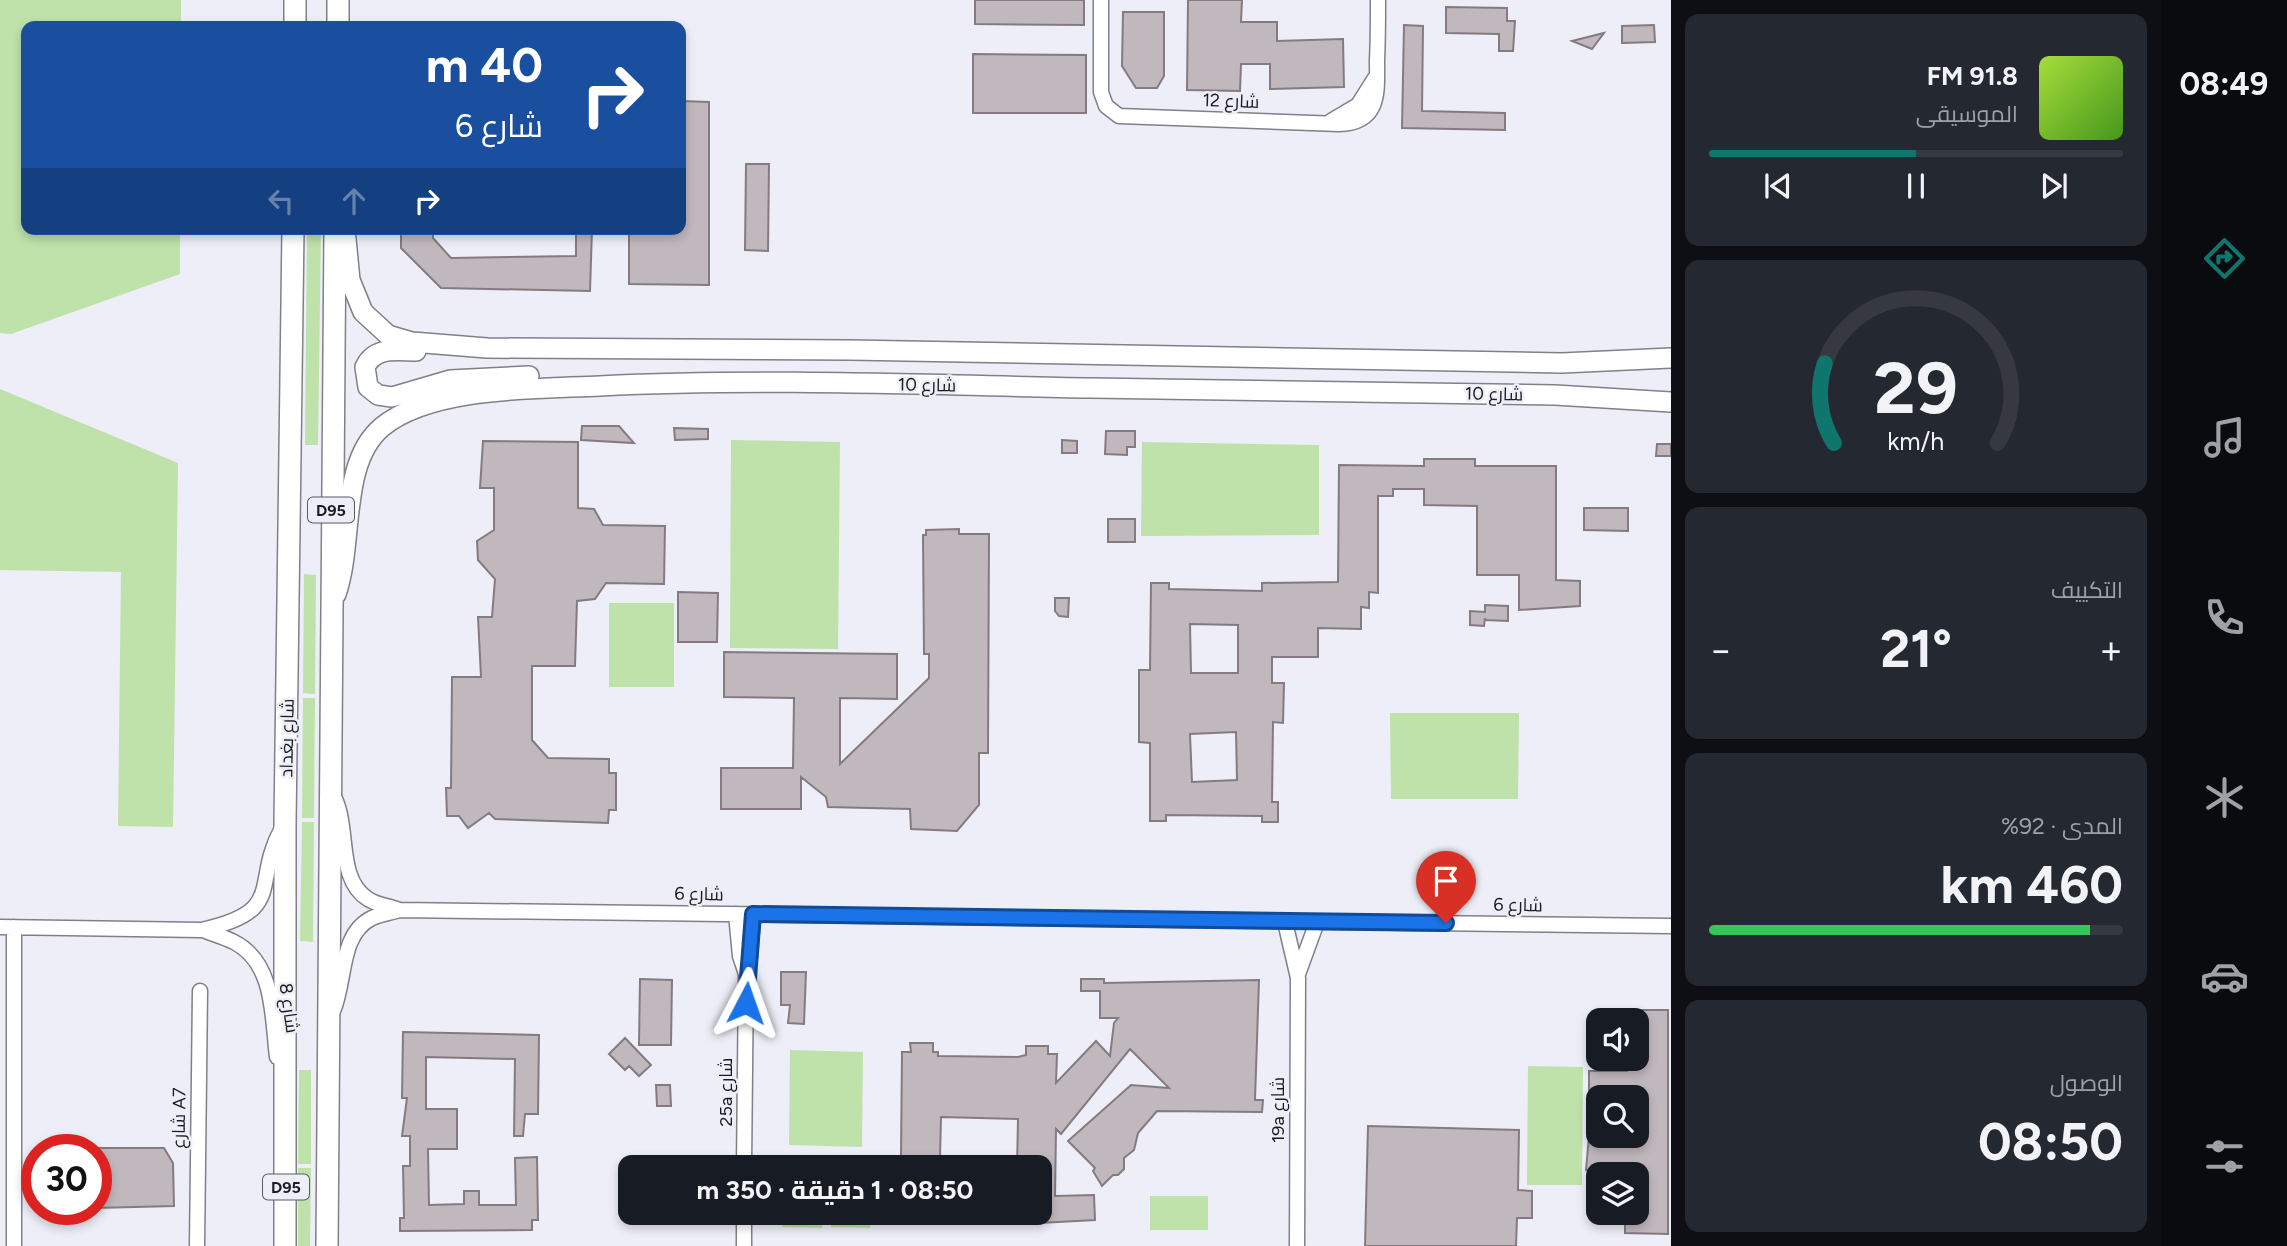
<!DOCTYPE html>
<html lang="ar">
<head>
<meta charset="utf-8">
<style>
	body { margin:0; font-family:Figtree,Cairo,sans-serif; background:#242831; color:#f1f3f6; direction:rtl; height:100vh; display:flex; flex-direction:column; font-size:26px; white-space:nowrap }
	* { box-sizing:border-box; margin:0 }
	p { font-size:23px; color:#9ea1a6 }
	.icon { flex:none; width:38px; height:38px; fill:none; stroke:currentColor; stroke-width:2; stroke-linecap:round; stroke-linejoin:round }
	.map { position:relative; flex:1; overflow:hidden; direction:ltr }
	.drawer { display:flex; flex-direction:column; gap:14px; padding:14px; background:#0d0f14; width:490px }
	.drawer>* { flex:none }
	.guide { position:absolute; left:21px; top:21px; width:665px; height:214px; border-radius:14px; box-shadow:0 4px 10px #0003; direction:rtl; background:#1a4fa0; color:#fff; overflow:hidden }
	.fabs { position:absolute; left:1586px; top:1008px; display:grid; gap:14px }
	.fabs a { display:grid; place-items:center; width:63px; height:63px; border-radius:14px; background:#171b24; box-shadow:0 4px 10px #0003; font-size:35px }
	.speed { position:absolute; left:21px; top:1134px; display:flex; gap:14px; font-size:35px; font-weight:700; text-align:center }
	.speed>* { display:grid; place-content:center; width:91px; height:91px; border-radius:50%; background:#171b24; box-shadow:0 4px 10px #0003; line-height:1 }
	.speed .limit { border:10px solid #d22; background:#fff; color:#111 }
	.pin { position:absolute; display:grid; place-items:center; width:60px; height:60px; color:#fff; margin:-72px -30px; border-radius:50% 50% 50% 0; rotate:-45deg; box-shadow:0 0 7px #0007 }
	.pin .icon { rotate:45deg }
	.me { position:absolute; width:77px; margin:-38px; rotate:4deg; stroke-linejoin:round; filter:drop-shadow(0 0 5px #0008) }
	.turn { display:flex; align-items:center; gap:24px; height:147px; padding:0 28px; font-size:32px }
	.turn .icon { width:91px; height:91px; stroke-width:2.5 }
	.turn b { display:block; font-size:49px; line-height:60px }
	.lanes { display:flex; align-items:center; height:66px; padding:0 28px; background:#0003; justify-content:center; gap:35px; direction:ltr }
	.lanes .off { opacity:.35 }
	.big { font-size:52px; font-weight:700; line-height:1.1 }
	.drawer .card { flex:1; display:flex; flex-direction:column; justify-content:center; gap:10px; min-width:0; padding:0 24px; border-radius:14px; background:#242831 }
	.drawer .dial { align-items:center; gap:0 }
	.dial svg { height:182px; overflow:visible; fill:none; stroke:#363941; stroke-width:7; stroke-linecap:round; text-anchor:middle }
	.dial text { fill:#f1f3f6; stroke:none }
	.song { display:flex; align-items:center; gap:21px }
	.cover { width:84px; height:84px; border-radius:10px; background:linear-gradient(135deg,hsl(80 70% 55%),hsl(100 70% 35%)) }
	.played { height:7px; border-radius:4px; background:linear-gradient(90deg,#0f766e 50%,#363941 50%) }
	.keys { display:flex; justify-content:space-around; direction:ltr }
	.heat { display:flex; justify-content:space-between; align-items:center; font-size:38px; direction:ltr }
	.charge { height:10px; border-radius:5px; background:linear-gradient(90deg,#34c759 92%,#363941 0) }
	.trip { position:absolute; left:618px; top:1155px; width:434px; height:70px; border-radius:14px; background:#171b24; box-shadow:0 4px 10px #0003; font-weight:700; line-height:70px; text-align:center; direction:rtl }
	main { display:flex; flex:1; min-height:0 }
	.tabs { display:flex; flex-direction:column; width:126px; justify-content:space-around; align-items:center; background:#090b0e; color:#9ea1a6 }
	.tabs .icon { width:49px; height:49px }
	.tabs .selected { color:#0f766e }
	.tabs b { font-size:32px; color:#f1f3f6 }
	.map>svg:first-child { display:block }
	.green { fill:#bee2aa }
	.building { fill:#c1b8bd; stroke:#847b80; stroke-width:2; fill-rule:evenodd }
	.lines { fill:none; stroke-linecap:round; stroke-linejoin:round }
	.street-casing { stroke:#7f8088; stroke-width:17 }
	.secondary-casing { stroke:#7f8088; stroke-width:22 }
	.primary-casing { stroke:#7f8088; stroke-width:24 }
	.street { stroke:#fff; stroke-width:14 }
	.secondary { stroke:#fff; stroke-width:19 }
	.primary { stroke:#fff; stroke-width:21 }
	.route-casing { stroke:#114b97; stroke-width:18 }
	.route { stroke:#1a73e8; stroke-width:12 }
	.labels { text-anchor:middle; stroke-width:5; stroke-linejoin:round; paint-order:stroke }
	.shield { fill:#edeef7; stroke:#5a5b60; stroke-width:2 }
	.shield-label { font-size:16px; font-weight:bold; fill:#1b1c1f }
	.street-label { font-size:18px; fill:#1b1c1f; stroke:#edeef7 }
</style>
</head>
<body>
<main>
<nav class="tabs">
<b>08:49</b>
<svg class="icon selected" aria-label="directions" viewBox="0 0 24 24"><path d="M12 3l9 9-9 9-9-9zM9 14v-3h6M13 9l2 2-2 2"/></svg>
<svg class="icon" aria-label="music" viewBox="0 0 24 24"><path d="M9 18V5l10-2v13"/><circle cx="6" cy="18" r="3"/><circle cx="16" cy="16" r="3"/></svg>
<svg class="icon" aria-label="phone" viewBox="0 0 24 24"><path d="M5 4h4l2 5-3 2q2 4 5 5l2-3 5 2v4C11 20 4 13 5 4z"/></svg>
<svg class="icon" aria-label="climate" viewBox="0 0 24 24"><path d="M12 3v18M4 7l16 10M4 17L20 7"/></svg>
<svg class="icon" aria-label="car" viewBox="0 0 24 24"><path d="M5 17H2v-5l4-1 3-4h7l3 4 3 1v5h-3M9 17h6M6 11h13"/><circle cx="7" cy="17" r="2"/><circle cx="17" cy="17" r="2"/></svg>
<svg class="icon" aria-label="filters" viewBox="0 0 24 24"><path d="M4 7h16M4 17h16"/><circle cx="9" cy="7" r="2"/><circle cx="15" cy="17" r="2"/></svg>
</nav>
<section class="drawer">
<div class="card">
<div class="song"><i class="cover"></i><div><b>91.8 FM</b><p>الموسيقى</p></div></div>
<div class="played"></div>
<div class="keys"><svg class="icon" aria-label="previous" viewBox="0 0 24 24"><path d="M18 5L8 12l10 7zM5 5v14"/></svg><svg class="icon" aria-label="pause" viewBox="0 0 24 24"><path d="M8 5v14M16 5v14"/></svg><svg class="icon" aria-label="next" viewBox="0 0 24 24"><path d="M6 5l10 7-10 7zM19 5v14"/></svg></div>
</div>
<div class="card dial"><svg viewBox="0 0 100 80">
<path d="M14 69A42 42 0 1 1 86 69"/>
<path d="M14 69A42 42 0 0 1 10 34" stroke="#0f766e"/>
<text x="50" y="56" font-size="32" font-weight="700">29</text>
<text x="50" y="72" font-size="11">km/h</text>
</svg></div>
<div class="card"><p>التكييف</p>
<div class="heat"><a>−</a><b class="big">21°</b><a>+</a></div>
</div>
<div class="card"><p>المدى · 92%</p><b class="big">460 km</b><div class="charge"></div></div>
<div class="card"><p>الوصول</p><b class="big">08:50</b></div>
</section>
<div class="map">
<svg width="1671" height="1246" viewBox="0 0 1671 1246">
	<rect width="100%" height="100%" fill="#edeef7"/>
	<path class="green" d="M 0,0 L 181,0 L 181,26 L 26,26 L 26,229 L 180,229 L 180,274 L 11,334 L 0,333 Z
		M 307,229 L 321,229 L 318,445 L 305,445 Z
		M 0,389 L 178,463 L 173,827 L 118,826 L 121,572 L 0,570 Z
		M 731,440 L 840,442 L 838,649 L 730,648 Z
		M 1142,442 L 1319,445 L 1319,535 L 1141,536 Z
		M 304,574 L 316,575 L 315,694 L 303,693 Z
		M 609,603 L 674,603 L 674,687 L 609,687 Z
		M 303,698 L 315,698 L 314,818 L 302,818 Z
		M 1390,713 L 1519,713 L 1518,799 L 1391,799 Z
		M 302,822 L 314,822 L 313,942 L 300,941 Z
		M 790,1050 L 863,1052 L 862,1147 L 789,1145 Z
		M 1528,1066 L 1583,1067 L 1582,1185 L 1527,1185 Z
		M 299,1070 L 311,1070 L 311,1164 L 298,1164 Z
		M 784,1159 L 823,1161 L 823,1167 L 784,1167 Z
		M 832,1159 L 872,1161 L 872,1167 L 832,1167 Z
		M 298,1168 L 311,1168 L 310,1246 L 298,1246 Z
		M 1150,1196 L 1208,1196 L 1208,1230 L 1150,1230 Z
		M 783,1213 L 822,1213 L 822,1228 L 782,1227 Z
		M 831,1213 L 871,1213 L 870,1228 L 831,1227 Z"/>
	<path class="building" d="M 975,0 L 1084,0 L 1084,25 L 975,24 Z
		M 1188,0 L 1242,0 L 1241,22 L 1277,22 L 1277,41 L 1343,39 L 1344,87 L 1270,89 L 1270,64 L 1241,64 L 1240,91 L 1187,90 Z
		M 1446,7 L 1507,8 L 1507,21 L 1515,21 L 1513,51 L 1499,51 L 1499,34 L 1446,33 Z
		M 1123,12 L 1164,12 L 1164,76 L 1157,88 L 1136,88 L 1122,66 Z
		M 1404,25 L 1423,26 L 1422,111 L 1505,113 L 1505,130 L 1402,128 Z
		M 1654,25 L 1655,42 L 1622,43 L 1622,26 Z
		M 1604,33 L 1592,49 L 1572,41 Z
		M 973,54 L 1086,55 L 1086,113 L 973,113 Z
		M 681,101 L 709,102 L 709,285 L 629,284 L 629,229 L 681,229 Z
		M 746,164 L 769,164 L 768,251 L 745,250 Z
		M 401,229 L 433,229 L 433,238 L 451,258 L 576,256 L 576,229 L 592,229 L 590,291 L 441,288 L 401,248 Z
		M 582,426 L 619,426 L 634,443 L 581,440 Z
		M 674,428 L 708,429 L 708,439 L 675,440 Z
		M 1106,431 L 1135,431 L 1135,447 L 1127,447 L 1127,455 L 1105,454 Z
		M 1062,440 L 1077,441 L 1077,453 L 1062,453 Z
		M 483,441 L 578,442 L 578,508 L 594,509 L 603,525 L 665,526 L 664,584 L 606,583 L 595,599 L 577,601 L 575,666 L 532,666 L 532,740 L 548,758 L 609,759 L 609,773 L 616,773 L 616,810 L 609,810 L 608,823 L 495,819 L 489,813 L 468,828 L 459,816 L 447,816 L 446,788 L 451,788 L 452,677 L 481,677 L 478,617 L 492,617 L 495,579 L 478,560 L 477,541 L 494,530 L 494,488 L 480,488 Z
		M 1657,444 L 1671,444 L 1671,456 L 1656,456 Z
		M 1424,459 L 1475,459 L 1475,466 L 1556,466 L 1556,580 L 1580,581 L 1580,606 L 1519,610 L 1519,575 L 1477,575 L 1477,506 L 1424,505 L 1424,489 L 1393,489 L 1393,496 L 1378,496 L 1378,593 L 1369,592 L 1369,608 L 1361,607 L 1361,629 L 1318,628 L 1318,657 L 1272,657 L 1272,683 L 1284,683 L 1283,723 L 1273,722 L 1272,802 L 1278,802 L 1278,822 L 1262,822 L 1262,816 L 1166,815 L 1166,821 L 1150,821 L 1150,743 L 1139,742 L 1139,670 L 1150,670 L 1151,583 L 1169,583 L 1169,589 L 1262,591 L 1262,583 L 1338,582 L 1339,465 L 1424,466 ZM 1190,624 L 1238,625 L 1238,673 L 1191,673 ZM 1236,732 L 1237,780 L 1192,782 L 1190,734 Z
		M 1584,508 L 1628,508 L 1628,531 L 1584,530 Z
		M 1108,519 L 1135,519 L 1135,542 L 1108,542 Z
		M 959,529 L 959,534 L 989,534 L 988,753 L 979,753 L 979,805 L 957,831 L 911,829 L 910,809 L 828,807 L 826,797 L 801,777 L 801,809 L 721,809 L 721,768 L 793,768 L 794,698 L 724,697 L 724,652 L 897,654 L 897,699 L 840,698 L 840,764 L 929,678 L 929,654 L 924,654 L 923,535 L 926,535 L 926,530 Z
		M 678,592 L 718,593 L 717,642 L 678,642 Z
		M 1055,598 L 1069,598 L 1068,617 L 1059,616 L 1055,611 Z
		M 1485,605 L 1508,606 L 1508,621 L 1485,620 L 1485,618 L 1484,626 L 1470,625 L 1470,611 L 1485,612 Z
		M 781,972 L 806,972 L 804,1024 L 788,1023 L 790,1005 L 781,1005 Z
		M 640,979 L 672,980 L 671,1045 L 639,1045 Z
		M 1081,979 L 1104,979 L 1104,983 L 1259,980 L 1255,1100 L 1263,1100 L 1262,1112 L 1157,1111 L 1138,1133 L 1134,1150 L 1124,1158 L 1124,1169 L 1118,1175 L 1113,1175 L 1102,1186 L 1093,1171 L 1095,1168 L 1068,1141 L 1131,1085 L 1169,1088 L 1130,1049 L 1061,1134 L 1056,1129 L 1055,1196 L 1094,1195 L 1095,1220 L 1040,1223 L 1040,1167 L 1017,1167 L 1018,1119 L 941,1117 L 940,1158 L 901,1156 L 902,1052 L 911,1052 L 910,1043 L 933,1043 L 933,1052 L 938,1052 L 938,1056 L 1018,1057 L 1026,1055 L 1026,1046 L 1048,1046 L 1048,1054 L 1057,1054 L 1056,1083 L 1096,1041 L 1110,1056 L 1114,1023 L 1118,1018 L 1100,1018 L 1100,991 L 1081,991 Z
		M 1636,1010 L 1668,1010 L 1668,1234 L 1625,1233 L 1625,1213 L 1636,1213 L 1636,1174 L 1604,1174 L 1604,1170 L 1586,1170 L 1589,1136 L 1636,1136 L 1636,1097 L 1589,1097 L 1589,1071 L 1627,1071 L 1627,1059 L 1636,1059 Z
		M 403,1032 L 539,1035 L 538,1114 L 525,1114 L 523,1136 L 514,1136 L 515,1059 L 426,1057 L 426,1109 L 457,1109 L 457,1149 L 428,1149 L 429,1205 L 464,1204 L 464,1191 L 479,1191 L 479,1205 L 516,1205 L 515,1158 L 537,1157 L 538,1220 L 532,1220 L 532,1230 L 400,1231 L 400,1218 L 404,1218 L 403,1166 L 410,1166 L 410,1136 L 402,1136 L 407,1098 L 402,1098 Z
		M 625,1038 L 651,1065 L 639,1076 L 629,1066 L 625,1070 L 609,1054 Z
		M 656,1085 L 670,1085 L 671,1106 L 657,1106 Z
		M 1368,1126 L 1519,1130 L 1518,1190 L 1532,1191 L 1532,1218 L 1517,1218 L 1516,1246 L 1365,1246 Z
		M 96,1148 L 164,1148 L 173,1163 L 174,1206 L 96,1208 Z"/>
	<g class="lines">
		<defs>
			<path id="street" d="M 1101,0 L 1101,92 L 1106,106 L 1119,116 L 1339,124 C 1381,123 1377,91 1377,60 C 1378,40 1378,20 1378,0
				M 1331,121 L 1358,105 L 1375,78
				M 334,797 C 350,828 336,879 368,899 C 377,905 389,906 399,910 L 1671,926
				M 736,914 L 740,956 L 746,974
				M 1285,922 L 1298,978 L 1297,1246
				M 0,927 L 201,930 C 288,911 251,884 282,828
				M 14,927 L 14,1246
				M 203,930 C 213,934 224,937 234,942 C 275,963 272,1017 277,1057
				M 1298,974 L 1317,922
				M 333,1011 C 346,982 339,934 372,918 C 381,914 390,913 399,910
				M 744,1167 L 746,974 L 750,957 L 753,914
				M 197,1246 L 200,991
				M 744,1246 L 744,1213"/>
			<path id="secondary" d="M 345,229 L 350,280 L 363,312 L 388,335 L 412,342 L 487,348 L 850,350 L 1562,363 L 1671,358
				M 416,351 C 396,351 375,346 365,367 L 368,387 L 378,395 L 392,397 L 450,380 L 529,376
				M 336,594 C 354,543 339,463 382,427 C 431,386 539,389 600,386 C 763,378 928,385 1091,388 C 1246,391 1401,393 1555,395 L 1671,402"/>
			<path id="primary" d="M 295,26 L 295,0
				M 338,26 L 338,0
				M 285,1246 L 285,823 L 293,229
				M 327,1246 L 335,229"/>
		</defs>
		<use href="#street" class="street-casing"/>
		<use href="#secondary" class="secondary-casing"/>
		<use href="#primary" class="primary-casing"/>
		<use href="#street" class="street"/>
		<use href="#secondary" class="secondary"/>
		<use href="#primary" class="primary"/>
	</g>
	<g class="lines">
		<defs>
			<path id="route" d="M 746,1003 L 753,914 L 1446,923"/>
		</defs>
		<use href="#route" class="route-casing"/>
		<use href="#route" class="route"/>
	</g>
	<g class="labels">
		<g class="shield">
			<rect x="308" y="497.5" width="46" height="25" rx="5"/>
			<rect x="263" y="1174.5" width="46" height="25" rx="5"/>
		</g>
		<g class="shield-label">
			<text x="331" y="516">D95</text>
			<text x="286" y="1193">D95</text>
		</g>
		<g class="street-label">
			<text transform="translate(1231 101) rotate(2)" y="6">شارع 12</text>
			<text transform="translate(927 385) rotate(1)" y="6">شارع 10</text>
			<text transform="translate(1494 394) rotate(1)" y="6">شارع 10</text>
			<text transform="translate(287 738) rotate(-89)" y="6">شارع بغداد</text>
			<text transform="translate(699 894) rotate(1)" y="6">شارع 6</text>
			<text transform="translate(1518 905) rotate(1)" y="6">شارع 6</text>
			<text transform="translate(289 1008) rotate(82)" y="6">شارع 8</text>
			<text transform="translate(726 1092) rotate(-90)" y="6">25a شارع</text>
			<text transform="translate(1278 1110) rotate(-90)" y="6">19a شارع</text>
			<text transform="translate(179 1118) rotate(-89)" y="6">شارع A7</text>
		</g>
	</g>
</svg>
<div class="fabs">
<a><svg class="icon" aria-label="sound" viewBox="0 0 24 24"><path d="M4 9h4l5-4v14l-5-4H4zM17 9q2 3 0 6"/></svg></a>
<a><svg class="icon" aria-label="search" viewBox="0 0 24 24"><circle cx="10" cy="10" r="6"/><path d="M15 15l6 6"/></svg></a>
<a><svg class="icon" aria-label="layers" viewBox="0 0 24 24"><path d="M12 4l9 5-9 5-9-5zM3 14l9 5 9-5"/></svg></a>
</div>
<div class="speed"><div class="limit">30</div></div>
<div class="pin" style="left:1446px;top:923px;background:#d93025"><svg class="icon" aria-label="arrive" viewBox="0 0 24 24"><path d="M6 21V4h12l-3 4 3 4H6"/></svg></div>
<svg class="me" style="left:746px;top:1003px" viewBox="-20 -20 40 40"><path d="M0-17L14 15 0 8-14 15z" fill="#1a73e8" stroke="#fff" stroke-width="4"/></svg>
<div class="trip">08:50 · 1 دقيقة · 350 m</div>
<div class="guide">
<div class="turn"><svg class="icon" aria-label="right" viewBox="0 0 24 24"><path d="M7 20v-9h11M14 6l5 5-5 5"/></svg><div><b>40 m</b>شارع 6</div></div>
<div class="lanes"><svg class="icon off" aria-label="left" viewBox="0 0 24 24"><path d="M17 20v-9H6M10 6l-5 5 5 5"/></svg><svg class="icon off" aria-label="ahead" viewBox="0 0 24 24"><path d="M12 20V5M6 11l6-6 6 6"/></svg><svg class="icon" aria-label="right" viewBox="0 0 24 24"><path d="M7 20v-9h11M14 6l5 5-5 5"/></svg></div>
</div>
</div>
</main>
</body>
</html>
